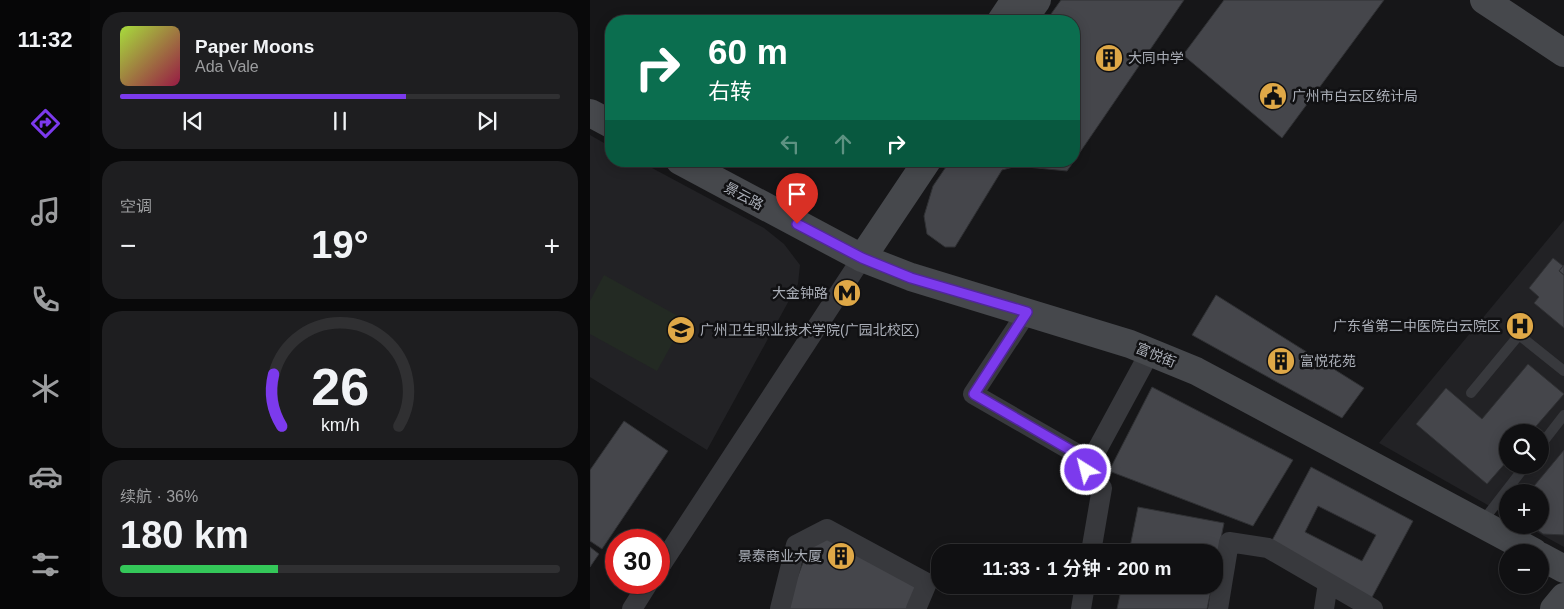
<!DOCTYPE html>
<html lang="zh">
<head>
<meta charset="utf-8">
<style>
	body { margin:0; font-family:Arial,"Noto Sans SC",sans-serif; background:#1e1e20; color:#f1f3f6; height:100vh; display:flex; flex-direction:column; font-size:19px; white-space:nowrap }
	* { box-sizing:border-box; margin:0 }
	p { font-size:16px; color:#9c9d9f }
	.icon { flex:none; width:28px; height:28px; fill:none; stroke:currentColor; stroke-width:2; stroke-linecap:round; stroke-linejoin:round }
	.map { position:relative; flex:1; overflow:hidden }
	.sheet { display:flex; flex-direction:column; gap:12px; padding:12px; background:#09090a; width:500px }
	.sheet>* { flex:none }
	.hud { position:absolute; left:15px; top:15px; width:475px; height:152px; border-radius:20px; box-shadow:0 2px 12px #0003,0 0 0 1px #303032; background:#0b6e4f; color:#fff; overflow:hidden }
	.controls { position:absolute; left:909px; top:424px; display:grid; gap:10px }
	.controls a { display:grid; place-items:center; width:50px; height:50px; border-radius:50%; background:#101012; box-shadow:0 2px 12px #0003,0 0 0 1px #303032; font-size:25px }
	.speed { position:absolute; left:15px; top:529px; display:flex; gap:10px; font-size:25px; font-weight:700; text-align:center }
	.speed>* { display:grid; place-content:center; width:65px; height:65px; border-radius:50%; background:#101012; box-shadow:0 2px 12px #0003,0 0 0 1px #303032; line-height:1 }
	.speed .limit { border:8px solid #d22; background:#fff; color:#111 }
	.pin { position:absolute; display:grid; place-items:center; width:42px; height:42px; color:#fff; margin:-51px -21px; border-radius:50% 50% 50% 0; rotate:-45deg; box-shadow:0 0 5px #0007 }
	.pin .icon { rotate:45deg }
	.me { position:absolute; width:55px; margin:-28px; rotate:324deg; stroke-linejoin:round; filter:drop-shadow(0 0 4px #0008) }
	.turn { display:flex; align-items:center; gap:18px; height:105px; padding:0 20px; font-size:22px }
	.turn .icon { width:65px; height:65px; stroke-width:2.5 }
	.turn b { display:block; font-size:35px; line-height:42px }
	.lanes { display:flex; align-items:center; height:48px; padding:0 20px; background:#0003; justify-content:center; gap:25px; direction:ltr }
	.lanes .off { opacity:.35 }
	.big { font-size:38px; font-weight:600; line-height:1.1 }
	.sheet .tile { flex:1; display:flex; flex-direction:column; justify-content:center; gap:8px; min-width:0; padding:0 18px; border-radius:20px; background:#1e1e20 }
	.sheet .dial { align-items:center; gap:0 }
	.dial svg { height:130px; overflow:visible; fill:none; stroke:#303032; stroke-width:7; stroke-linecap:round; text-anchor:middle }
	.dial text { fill:#f1f3f6; stroke:none }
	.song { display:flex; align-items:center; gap:15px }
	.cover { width:60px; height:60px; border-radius:8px; background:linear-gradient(135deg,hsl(80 70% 55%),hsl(340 70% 35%)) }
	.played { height:5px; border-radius:2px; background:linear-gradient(90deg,#7c3aed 65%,#303032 65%) }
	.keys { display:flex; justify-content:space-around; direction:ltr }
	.heat { display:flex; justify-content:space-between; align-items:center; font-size:28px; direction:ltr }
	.charge { height:8px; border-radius:4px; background:linear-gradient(90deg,#34c759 36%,#303032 0) }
	.trip { position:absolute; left:341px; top:544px; width:292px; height:50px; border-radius:20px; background:#101012; box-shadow:0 2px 12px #0003,0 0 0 1px #303032; font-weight:600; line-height:50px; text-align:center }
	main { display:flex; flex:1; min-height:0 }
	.dock { display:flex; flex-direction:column; width:90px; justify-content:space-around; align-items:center; background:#060607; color:#9c9d9f }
	.dock .icon { width:35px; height:35px }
	.dock .on { color:#7c3aed }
	.dock b { font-size:22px; color:#f1f3f6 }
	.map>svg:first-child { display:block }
	.built { fill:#222225; fill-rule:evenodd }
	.garden { fill:#232a23 }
	.building { fill:#45464b; stroke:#303134; fill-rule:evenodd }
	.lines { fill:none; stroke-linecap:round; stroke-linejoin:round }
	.lane { stroke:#38393d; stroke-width:10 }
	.street { stroke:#38393d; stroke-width:20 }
	.secondary { stroke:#46484c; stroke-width:28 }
	.route-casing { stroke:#51269a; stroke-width:12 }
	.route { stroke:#7c3aed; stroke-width:9 }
	.labels { text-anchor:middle; stroke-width:5; stroke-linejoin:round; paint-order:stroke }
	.poi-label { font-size:14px; fill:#aaaeb7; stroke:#111113; text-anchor:start }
	.street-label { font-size:14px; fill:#aaaeb7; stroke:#111113 }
</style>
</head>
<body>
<main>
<nav class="dock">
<b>11:32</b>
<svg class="icon on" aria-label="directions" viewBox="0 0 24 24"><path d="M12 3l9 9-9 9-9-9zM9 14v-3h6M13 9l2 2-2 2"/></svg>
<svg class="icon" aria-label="music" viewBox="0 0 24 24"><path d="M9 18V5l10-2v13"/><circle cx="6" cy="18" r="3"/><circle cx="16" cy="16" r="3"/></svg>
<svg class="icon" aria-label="phone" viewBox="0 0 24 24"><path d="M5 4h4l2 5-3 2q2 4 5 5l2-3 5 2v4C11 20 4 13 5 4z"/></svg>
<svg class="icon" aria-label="climate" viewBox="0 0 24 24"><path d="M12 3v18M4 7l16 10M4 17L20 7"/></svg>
<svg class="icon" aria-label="car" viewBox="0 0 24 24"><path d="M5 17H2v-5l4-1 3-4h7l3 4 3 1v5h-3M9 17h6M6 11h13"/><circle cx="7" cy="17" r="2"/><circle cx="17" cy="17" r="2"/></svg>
<svg class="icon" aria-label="filters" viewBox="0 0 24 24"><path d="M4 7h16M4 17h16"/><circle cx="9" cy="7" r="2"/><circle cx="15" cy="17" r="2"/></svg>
</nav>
<section class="sheet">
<div class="tile">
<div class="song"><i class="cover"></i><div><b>Paper Moons</b><p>Ada Vale</p></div></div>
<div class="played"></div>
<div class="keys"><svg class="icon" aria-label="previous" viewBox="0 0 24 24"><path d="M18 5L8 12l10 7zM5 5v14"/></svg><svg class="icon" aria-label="pause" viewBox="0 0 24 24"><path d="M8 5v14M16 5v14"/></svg><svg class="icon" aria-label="next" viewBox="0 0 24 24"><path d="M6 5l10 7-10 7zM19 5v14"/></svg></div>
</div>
<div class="tile"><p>空调</p>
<div class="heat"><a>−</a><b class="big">19°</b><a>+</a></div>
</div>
<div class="tile dial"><svg viewBox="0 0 100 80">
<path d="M14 69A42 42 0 1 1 86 69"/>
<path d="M14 69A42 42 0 0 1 9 37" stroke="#7c3aed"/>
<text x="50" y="56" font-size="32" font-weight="700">26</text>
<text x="50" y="72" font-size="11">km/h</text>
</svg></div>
<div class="tile"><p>续航 · 36%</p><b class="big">180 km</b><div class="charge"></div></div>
</section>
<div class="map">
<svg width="974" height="609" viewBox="0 0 974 609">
	<rect width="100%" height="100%" fill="#161618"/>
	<path class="built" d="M 0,135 L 21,147 L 21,161 L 49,161 L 174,228 L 194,244 L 210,265 L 208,284 L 117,450 L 0,377 Z
		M 974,220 L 974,547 L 934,525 L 950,525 L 950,492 L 918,492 L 917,516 L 789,443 ZM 918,432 L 950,432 L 950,465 L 918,465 Z"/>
	<path class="garden" d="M 14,275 L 95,320 L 67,371 L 0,334 L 0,301 Z"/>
	<path class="building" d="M 471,0 L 594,0 L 484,161 L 484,21 L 456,21 Z
		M 634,0 L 794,0 L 692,138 L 593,55 Z
		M 360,161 L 484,161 L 477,171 L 427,166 L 412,170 L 365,247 L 355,247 L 337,234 L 334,216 L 343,186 Z
		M 963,258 L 973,266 L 969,271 L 974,275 L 974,328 L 944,303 L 949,297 L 939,288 Z
		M 974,265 L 974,275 L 969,271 Z
		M 626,295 L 774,388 L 752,418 L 602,335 Z
		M 938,364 L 974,394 L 941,432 L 918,432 L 918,460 L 897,484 L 826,424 L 856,388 L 892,419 Z
		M 562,387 L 703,460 L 663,526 L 519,471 Z
		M 34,421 L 78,451 L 12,549 L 0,541 L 0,470 Z
		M 974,450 L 974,535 L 953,534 L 941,525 L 950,525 L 950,492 L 939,492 Z
		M 721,467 L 823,521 L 780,601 L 678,548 ZM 728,506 L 786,535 L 772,561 L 715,532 Z
		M 548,507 L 634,523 L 625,568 L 625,552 L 539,552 Z
		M 228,524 L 337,583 L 326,609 L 195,609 Z
		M 0,547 L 9,554 L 0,567 Z
		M 532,585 L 622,585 L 617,609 L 527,609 Z"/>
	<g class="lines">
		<path class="lane" d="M 881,393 L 929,335 L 974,371
			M 950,446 L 974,415
			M 892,522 L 936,465"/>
		<path class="street" d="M 437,312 L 383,394 L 489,455 L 496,470
			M 501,552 L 512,488 L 496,470 L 560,352
			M 69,568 L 272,258
			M 42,609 L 59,582
			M 190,609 L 206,545 L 237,529 L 337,583 L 326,609
			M 491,609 L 495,585
			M 628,609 L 639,542 L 678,548 L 783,609
			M 734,609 L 738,583"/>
		<path class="secondary" d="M 894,0 L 974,53
			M 411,21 L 425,0
			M 432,21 L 447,0
			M 0,113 L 21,124
			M 90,161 L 272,258 L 321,277 L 540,344 L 606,371 L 944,552
			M 272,258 L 337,161
			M 950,556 L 974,569
			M 964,609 L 974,597"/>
	</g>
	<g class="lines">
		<defs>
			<path id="route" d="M 207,224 L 272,258 L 321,278 L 437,312 L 384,394 L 489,455 L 496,470"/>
		</defs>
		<use href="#route" class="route-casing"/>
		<use href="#route" class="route"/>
	</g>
	<defs>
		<symbol id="building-disc" viewBox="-11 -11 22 22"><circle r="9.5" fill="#dfa847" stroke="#111113"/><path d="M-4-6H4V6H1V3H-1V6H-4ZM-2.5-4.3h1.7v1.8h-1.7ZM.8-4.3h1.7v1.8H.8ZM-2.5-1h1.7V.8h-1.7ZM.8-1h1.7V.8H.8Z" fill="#111"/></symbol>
		<symbol id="civic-disc" viewBox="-11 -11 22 22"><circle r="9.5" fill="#dfa847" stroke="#111113"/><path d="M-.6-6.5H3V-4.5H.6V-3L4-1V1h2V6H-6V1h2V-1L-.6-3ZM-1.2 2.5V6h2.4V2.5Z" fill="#111"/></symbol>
		<symbol id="metro-disc" viewBox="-11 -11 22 22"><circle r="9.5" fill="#dfa847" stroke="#111113"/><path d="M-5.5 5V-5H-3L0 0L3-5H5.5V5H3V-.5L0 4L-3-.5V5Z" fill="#111"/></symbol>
		<symbol id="hospital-disc" viewBox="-11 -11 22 22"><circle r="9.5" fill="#dfa847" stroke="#111113"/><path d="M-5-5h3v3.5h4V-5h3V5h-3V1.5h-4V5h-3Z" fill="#111"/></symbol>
		<symbol id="university-disc" viewBox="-11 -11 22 22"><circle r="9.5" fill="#dfa847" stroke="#111113"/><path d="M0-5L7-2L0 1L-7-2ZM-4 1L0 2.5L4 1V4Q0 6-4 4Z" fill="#111"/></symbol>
	</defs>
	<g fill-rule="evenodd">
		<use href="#building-disc" x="503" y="42" width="32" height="32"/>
		<use href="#civic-disc" x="667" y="80" width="32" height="32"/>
		<use href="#metro-disc" x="241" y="277" width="32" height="32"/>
		<use href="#hospital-disc" x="914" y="310" width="32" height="32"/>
		<use href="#university-disc" x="75" y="314" width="32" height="32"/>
		<use href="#building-disc" x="675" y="345" width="32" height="32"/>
		<use href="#building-disc" x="235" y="540" width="32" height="32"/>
	</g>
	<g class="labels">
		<g class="poi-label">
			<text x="538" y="63">大同中学</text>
			<text x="702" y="101">广州市白云区统计局</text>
			<text x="238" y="298" text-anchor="end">大金钟路</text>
			<text x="911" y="331" text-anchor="end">广东省第二中医院白云院区</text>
			<text x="110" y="335">广州卫生职业技术学院(广园北校区)</text>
			<text x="710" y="366">富悦花苑</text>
			<text x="232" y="561" text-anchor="end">景泰商业大厦</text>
		</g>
		<g class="street-label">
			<text transform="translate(154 196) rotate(28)" y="5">景云路</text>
			<text transform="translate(566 355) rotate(22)" y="5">富悦街</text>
		</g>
	</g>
</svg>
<div class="controls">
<a><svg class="icon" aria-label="search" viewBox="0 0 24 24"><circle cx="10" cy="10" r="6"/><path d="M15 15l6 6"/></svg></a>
<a>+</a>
<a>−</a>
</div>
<div class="speed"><div class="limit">30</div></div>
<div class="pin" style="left:207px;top:224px;background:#d93025"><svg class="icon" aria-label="arrive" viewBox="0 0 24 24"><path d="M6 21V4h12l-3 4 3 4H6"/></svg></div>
<svg class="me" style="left:496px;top:470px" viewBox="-20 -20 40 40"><circle r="17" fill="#7c3aed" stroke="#fff" stroke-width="3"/><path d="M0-11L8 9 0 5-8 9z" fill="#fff"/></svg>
<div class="trip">11:33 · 1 分钟 · 200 m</div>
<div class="hud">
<div class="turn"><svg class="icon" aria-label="right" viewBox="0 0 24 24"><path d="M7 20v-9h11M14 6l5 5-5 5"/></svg><div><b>60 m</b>右转</div></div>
<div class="lanes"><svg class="icon off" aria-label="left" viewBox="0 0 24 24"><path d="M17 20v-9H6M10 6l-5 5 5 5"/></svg><svg class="icon off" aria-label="ahead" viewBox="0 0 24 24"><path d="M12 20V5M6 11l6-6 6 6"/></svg><svg class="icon" aria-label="right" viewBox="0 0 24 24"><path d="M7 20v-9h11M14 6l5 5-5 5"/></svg></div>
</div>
</div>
</main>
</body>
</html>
